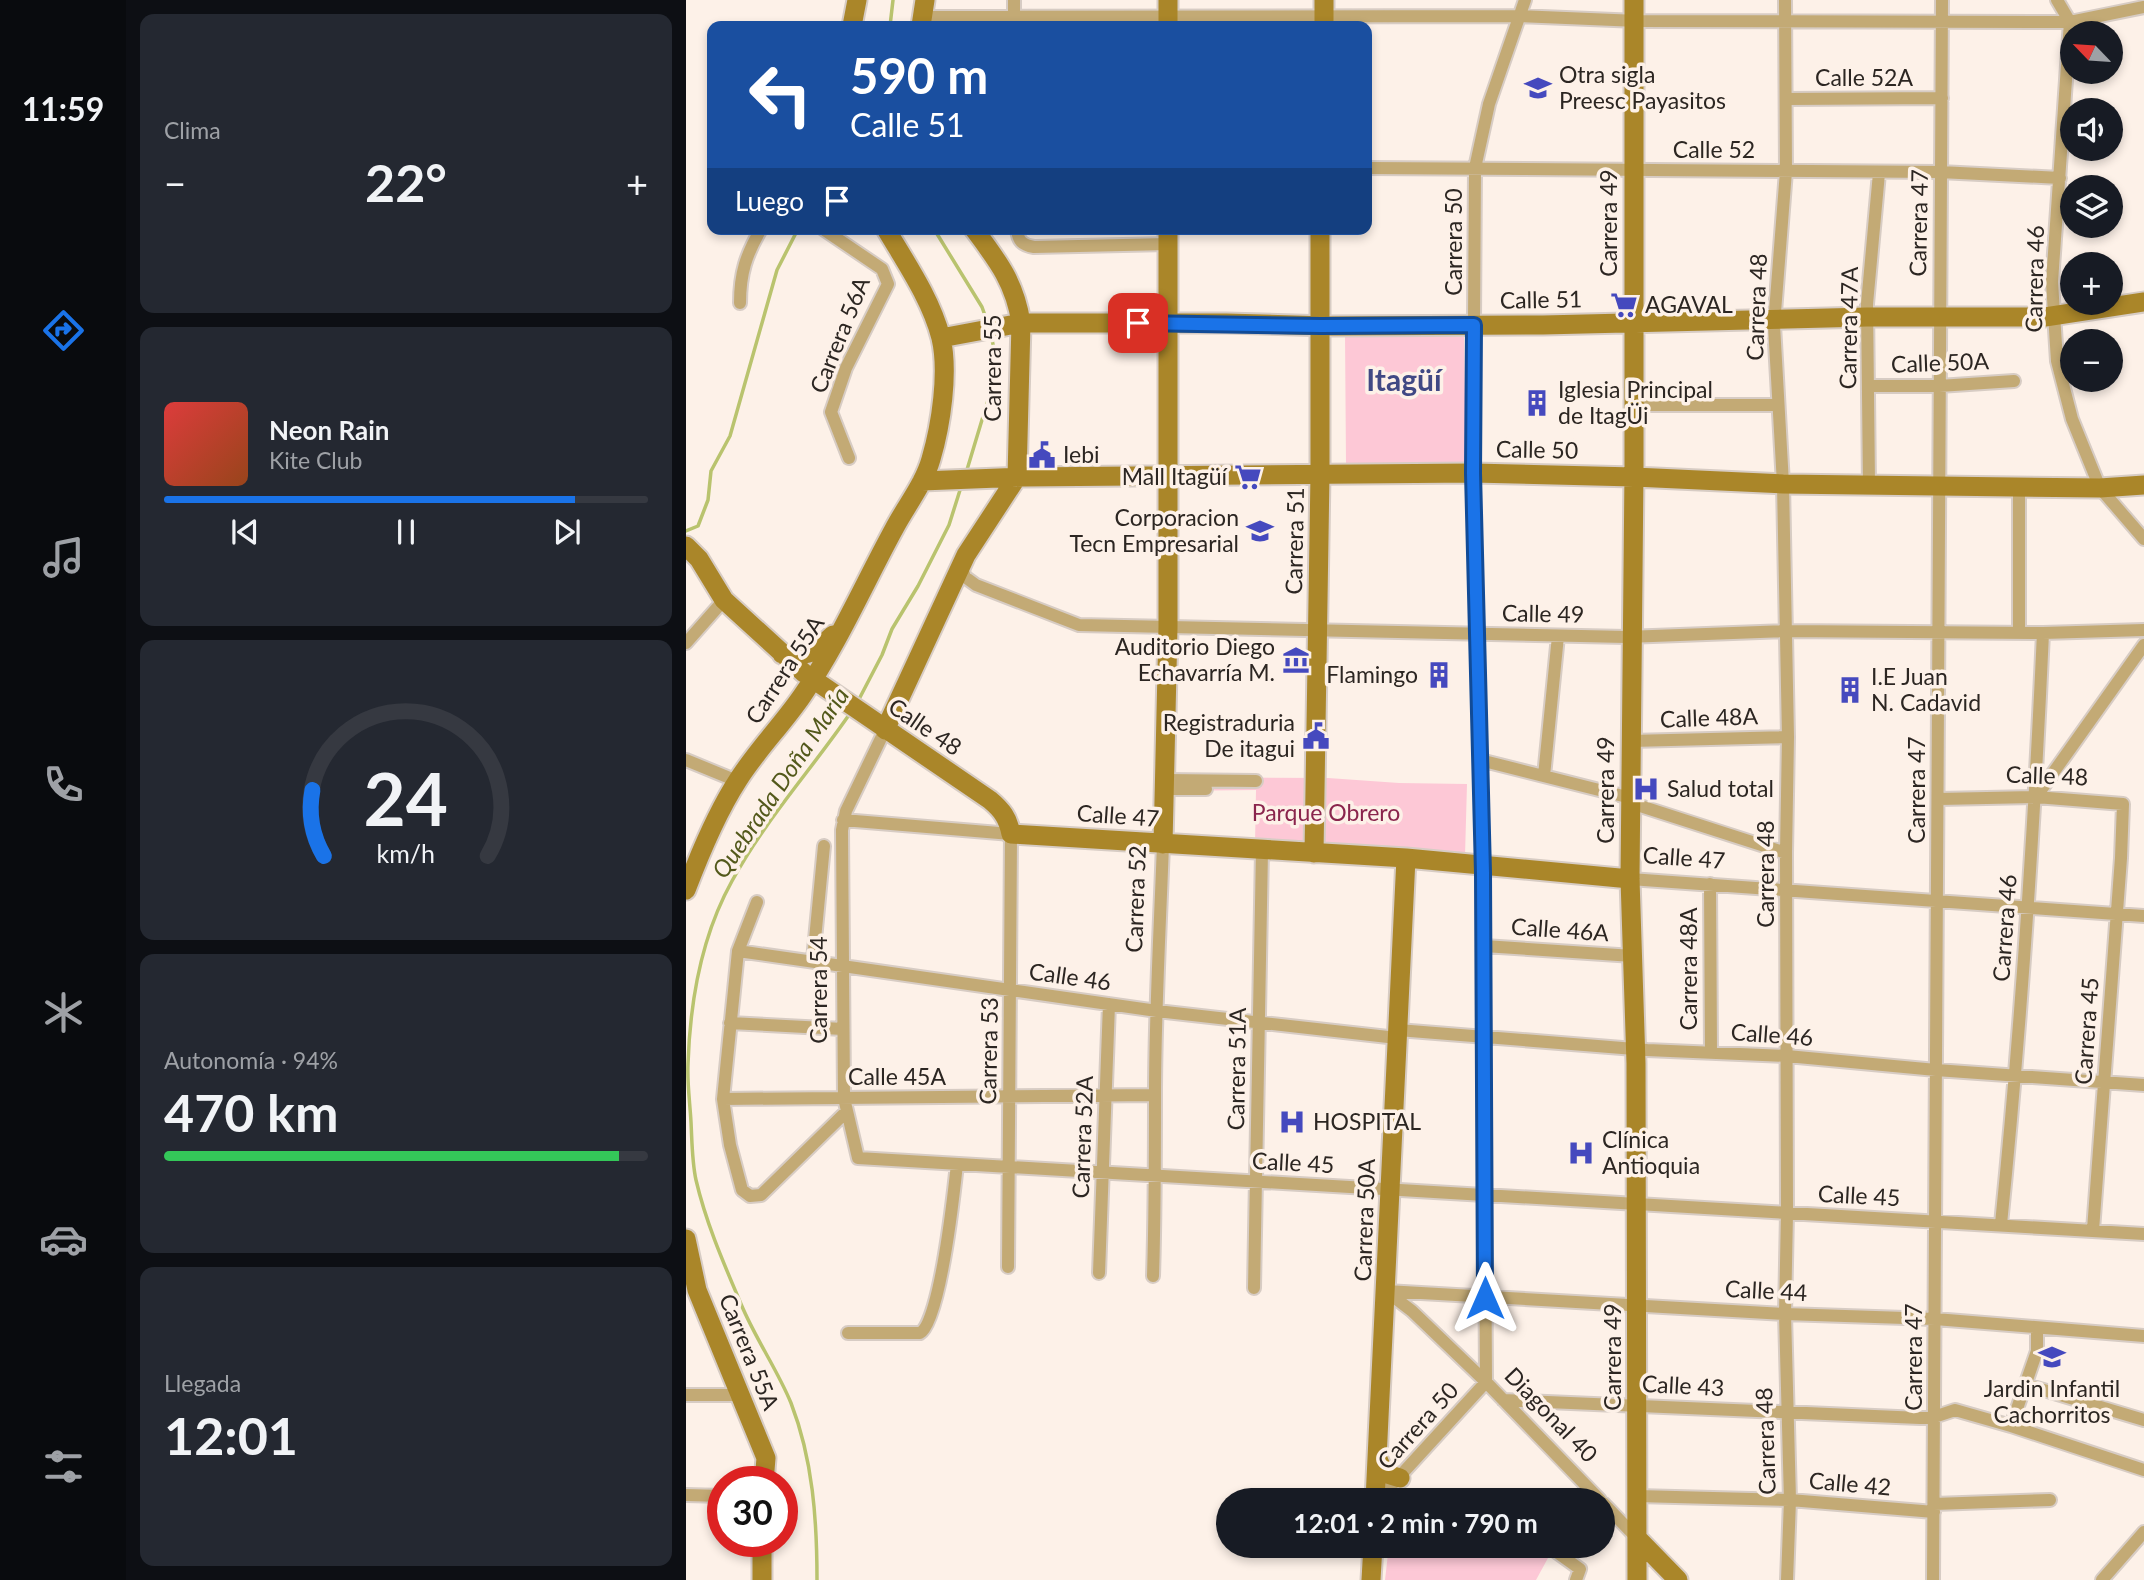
<!DOCTYPE html>
<html lang="es">
<head>
<meta charset="utf-8">
<style>
	body { margin:0; font-family:Lato,sans-serif; background:#242831; color:#f1f3f6; height:100vh; display:flex; flex-direction:column; font-size:26px; white-space:nowrap }
	* { box-sizing:border-box; margin:0 }
	p { font-size:23px; color:#9ea1a6 }
	.icon { flex:none; width:38px; height:38px; fill:none; stroke:currentColor; stroke-width:2; stroke-linecap:round; stroke-linejoin:round }
	.map { position:relative; flex:1; overflow:hidden }
	.sheet { display:flex; flex-direction:column; gap:14px; padding:14px; background:#0d0f14; width:560px }
	.sheet>* { flex:none }
	.guide { position:absolute; left:21px; top:21px; width:665px; height:214px; border-radius:14px; box-shadow:0 4px 10px #0003; background:#1a4fa0; color:#fff; overflow:hidden }
	.needle { width:46px; rotate:295deg }
	.controls { position:absolute; left:1374px; top:21px; display:grid; gap:14px }
	.controls a { display:grid; place-items:center; width:63px; height:63px; border-radius:50%; background:#171b24; box-shadow:0 4px 10px #0003; font-size:35px }
	.speed { position:absolute; left:21px; top:1466px; display:flex; gap:14px; font-size:35px; font-weight:700; text-align:center }
	.speed>* { display:grid; place-content:center; width:91px; height:91px; border-radius:50%; background:#171b24; box-shadow:0 4px 10px #0003; line-height:1 }
	.speed .limit { border:10px solid #d22; background:#fff; color:#111 }
	.pin { position:absolute; display:grid; place-items:center; width:60px; height:60px; color:#fff; margin:-30px; border-radius:14px; box-shadow:0 4px 10px #0006 }
	.me { position:absolute; width:77px; margin:-38px; rotate:0deg; stroke-linejoin:round; filter:drop-shadow(0 0 5px #0008) }
	.turn { display:flex; align-items:center; gap:24px; height:147px; padding:0 28px; font-size:32px }
	.turn .icon { width:91px; height:91px; stroke-width:2.5 }
	.turn b { display:block; font-size:49px; line-height:60px }
	.then { display:flex; align-items:center; height:66px; padding:0 28px; background:#0003; gap:14px; font-size:26px }
	.big { font-size:52px; font-weight:700; line-height:1.1 }
	.sheet .widget { flex:1; display:flex; flex-direction:column; justify-content:center; gap:10px; min-width:0; padding:0 24px; border-radius:14px; background:#242831 }
	.sheet .dial { align-items:center; gap:0 }
	.dial svg { height:182px; overflow:visible; fill:none; stroke:#363941; stroke-width:7; stroke-linecap:round; text-anchor:middle }
	.dial text { fill:#f1f3f6; stroke:none }
	.song { display:flex; align-items:center; gap:21px }
	.cover { width:84px; height:84px; border-radius:10px; background:linear-gradient(135deg,hsl(0 70% 55%),hsl(20 70% 35%)) }
	.played { height:7px; border-radius:4px; background:linear-gradient(90deg,#1a73e8 85%,#363941 85%) }
	.keys { display:flex; justify-content:space-around; direction:ltr }
	.heat { display:flex; justify-content:space-between; align-items:center; font-size:38px; direction:ltr }
	.charge { height:10px; border-radius:5px; background:linear-gradient(90deg,#34c759 94%,#363941 0) }
	.trip { position:absolute; left:530px; top:1488px; width:399px; height:70px; border-radius:35px; background:#171b24; box-shadow:0 4px 10px #0003; font-weight:700; line-height:70px; text-align:center }
	main { display:flex; flex:1; min-height:0 }
	.tabs { display:flex; flex-direction:column; width:126px; justify-content:space-around; align-items:center; background:#090b0e; color:#9ea1a6 }
	.tabs .icon { width:49px; height:49px }
	.tabs .on { color:#1a73e8 }
	.tabs b { font-size:32px; color:#f1f3f6 }
	.map>svg:first-child { display:block }
	.green { fill:#fdc8d6 }
	.lines { fill:none; stroke-linecap:round; stroke-linejoin:round }
	.stream { stroke:#b9c36e; stroke-width:3.5 }
	.street-casing { stroke:#d7ccc4; stroke-width:16 }
	.secondary-casing { stroke:#d7ccc4; stroke-width:23 }
	.street { stroke:#c3aa75; stroke-width:12 }
	.secondary { stroke:#aa8629; stroke-width:19 }
	.route-casing { stroke:#114b97; stroke-width:18 }
	.route { stroke:#1a73e8; stroke-width:12 }
	.labels { text-anchor:middle; stroke-width:7; stroke-linejoin:round; paint-order:stroke }
	.poi-label { font-size:23px; fill:#2c2622; stroke:#fdf1e8; text-anchor:start }
	.street-label { font-size:23px; fill:#2c2622; stroke:#fdf1e8 }
	.park-label { font-size:23px; fill:#8a254d; stroke:#fdf1e8 }
	.water-label { font-size:24px; font-style:italic; fill:#53591b; stroke:#fdf1e8 }
	.district-label { font-size:30px; font-weight:bold; fill:#404884; stroke:#fdf1e8 }
</style>
</head>
<body>
<main>
<nav class="tabs">
<b>11:59</b>
<svg class="icon on" aria-label="directions" viewBox="0 0 24 24"><path d="M12 3l9 9-9 9-9-9zM9 14v-3h6M13 9l2 2-2 2"/></svg>
<svg class="icon" aria-label="music" viewBox="0 0 24 24"><path d="M9 18V5l10-2v13"/><circle cx="6" cy="18" r="3"/><circle cx="16" cy="16" r="3"/></svg>
<svg class="icon" aria-label="phone" viewBox="0 0 24 24"><path d="M5 4h4l2 5-3 2q2 4 5 5l2-3 5 2v4C11 20 4 13 5 4z"/></svg>
<svg class="icon" aria-label="climate" viewBox="0 0 24 24"><path d="M12 3v18M4 7l16 10M4 17L20 7"/></svg>
<svg class="icon" aria-label="car" viewBox="0 0 24 24"><path d="M5 17H2v-5l4-1 3-4h7l3 4 3 1v5h-3M9 17h6M6 11h13"/><circle cx="7" cy="17" r="2"/><circle cx="17" cy="17" r="2"/></svg>
<svg class="icon" aria-label="filters" viewBox="0 0 24 24"><path d="M4 7h16M4 17h16"/><circle cx="9" cy="7" r="2"/><circle cx="15" cy="17" r="2"/></svg>
</nav>
<section class="sheet">
<div class="widget"><p>Clima</p>
<div class="heat"><a>−</a><b class="big">22°</b><a>+</a></div>
</div>
<div class="widget">
<div class="song"><i class="cover"></i><div><b>Neon Rain</b><p>Kite Club</p></div></div>
<div class="played"></div>
<div class="keys"><svg class="icon" aria-label="previous" viewBox="0 0 24 24"><path d="M18 5L8 12l10 7zM5 5v14"/></svg><svg class="icon" aria-label="pause" viewBox="0 0 24 24"><path d="M8 5v14M16 5v14"/></svg><svg class="icon" aria-label="next" viewBox="0 0 24 24"><path d="M6 5l10 7-10 7zM19 5v14"/></svg></div>
</div>
<div class="widget dial"><svg viewBox="0 0 100 80">
<path d="M14 69A42 42 0 1 1 86 69"/>
<path d="M14 69A42 42 0 0 1 9 40" stroke="#1a73e8"/>
<text x="50" y="56" font-size="32" font-weight="700">24</text>
<text x="50" y="72" font-size="11">km/h</text>
</svg></div>
<div class="widget"><p>Autonomía · 94%</p><b class="big">470 km</b><div class="charge"></div></div>
<div class="widget"><p>Llegada</p><b class="big">12:01</b></div>
</section>
<div class="map">
<svg width="1458" height="1580" viewBox="0 0 1458 1580">
	<rect width="100%" height="100%" fill="#fdf1e8"/>
	<path class="green" d="M 659,334 L 778,337 L 780,462 L 660,464 Z
		M 482,777 L 642,778 L 713,783 L 781,784 L 779,856 L 569,844 L 570,790 L 483,791 Z
		M 703,1545 L 834,1545 L 862,1558 L 850,1580 L 699,1580 Z"/>
	<g class="lines">
		<path class="stream" d="M 204,26 L 207,0
			M 248,229 L 296,307 L 302,324
			M 280,473 L 305,390 L 310,358 L 305,335
			M 0,531 L 12,526 L 22,500 L 25,471 L 44,436 L 91,270 L 112,229
			M 171,703 L 196,655 L 206,629 L 232,586 L 263,525 L 275,487
			M 131,1580 C 131,1520 127,1460 105,1403 C 91,1369 69,1338 55,1304 C 38,1264 20,1223 10,1180 C 6,1162 6,1141 5,1122 C 4,1103 1,1083 2,1064 C 4,1002 16,935 46,881 C 79,820 126,769 165,712"/>
		<defs>
			<path id="street" d="M 328,0 L 328,26
				M 1099,0 L 1100,171 L 1088,325 L 1097,484 L 1102,737 L 1100,853 L 1101,1213 L 1099,1314 L 1104,1500 L 1101,1580
				M 1371,0 L 1384,22 L 1366,282 L 1371,361 L 1386,419 L 1414,488 L 1458,539
				M 236,17 L 834,16 L 952,21 L 1384,22 L 1458,7
				M 1100,99 L 1256,98
				M 681,168 L 1254,172 L 1374,178
				M 137,229 L 196,269 L 202,284 L 160,368 L 145,412 L 163,458
				M 331,229 C 332,241 336,245 348,247 L 482,244
				M 54,303 C 54,273 60,255 75,229
				M 1182,386 L 1253,386 L 1328,381
				M 948,405 L 1092,405
				M 1183,485 L 1181,304 L 1193,173
				M 275,566 L 279,577 L 290,585 L 393,625 L 940,637 L 1100,631 L 1357,633 L 1458,630
				M 1333,633 L 1333,487
				M 0,643 L 38,600
				M 199,730 L 160,811 L 156,830 L 158,1098 L 172,1158 L 1458,1234
				M 945,741 L 1102,737
				M 0,760 L 51,781
				M 794,760 L 945,798
				M 858,776 L 872,636
				M 479,780 L 570,781
				M 479,789 L 520,789
				M 1350,797 L 1458,645
				M 1253,799 L 1350,797 L 1437,804 L 1435,858 L 1407,1230
				M 945,803 L 1100,853
				M 157,820 L 325,834 L 322,1267
				M 944,879 L 1458,916
				M 1024,884 L 1025,1053
				M 71,902 L 52,951 L 37,1099 L 44,1145 L 56,1190 L 64,1196 L 75,1195 L 161,1111
				M 798,946 L 947,956
				M 52,951 L 471,1011 L 711,1038
				M 127,960 L 138,846
				M 44,1023 L 157,1029
				M 712,1030 L 961,1050 L 1101,1056 L 1250,1070 L 1458,1085
				M 37,1099 L 469,1095
				M 1315,1224 C 1335,1028 1348,831 1357,633
				M 413,1273 L 423,1004
				M 467,1276 C 469,1216 469,1155 469,1095 C 469,1011 474,927 477,844
				M 568,1288 L 576,850
				M 700,1291 L 1099,1314 L 1249,1319 L 1458,1336
				M 700,1291 L 726,1311 L 800,1382 L 914,1500
				M 162,1333 L 234,1333 C 254,1323 268,1192 271,1164
				M 1341,1385 L 1458,1420
				M 0,1395 L 54,1395
				M 817,1400 L 1234,1418 L 1245,1418 L 1269,1410 L 1325,1426 L 1458,1470
				M 1325,1426 L 1351,1351 L 1351,1329
				M 0,1495 L 37,1496
				M 951,1496 L 1104,1500 L 1248,1512
				M 692,1500 L 800,1382 L 797,873 L 787,473 L 789,168 L 803,104 L 839,0
				M 917,1503 L 951,1538
				M 1248,1504 L 1364,1500
				M 868,1545 L 869,1551 L 894,1569 L 890,1580
				M 1247,1580 L 1256,0
				M 1416,1580 L 1458,1532"/>
			<path id="secondary" d="M 638,0 L 638,26
				M 948,0 L 948,471 L 944,879 L 950,1063 L 951,1580
				M 166,26 L 171,0
				M 235,26 L 239,0
				M 482,26 L 482,0
				M 288,229 C 312,261 329,283 335,323 L 331,477
				M 255,338 L 335,323 L 540,323 L 641,326 L 857,325 L 1181,317 L 1359,317 L 1458,302
				M 236,481 L 337,477 L 787,473 L 948,477 L 1097,484 L 1414,488 L 1458,485
				M 0,546 L 13,559 L 38,600 L 118,673 L 304,800 C 316,810 322,818 325,834 L 720,858 L 944,879
				M 96,654 C 123,657 128,653 147,635
				M 199,730 L 280,555 L 331,477
				M 477,844 L 482,627 L 482,229
				M 628,853 L 634,474 L 634,229
				M 0,890 C 14,853 30,814 52,780 C 71,750 96,725 116,696 C 152,644 178,584 208,529 C 220,506 238,484 245,459 C 255,425 263,372 255,338 C 245,299 220,263 200,229
				M 0,1239 L 11,1290 L 80,1458 L 78,1482
				M 692,1459 L 698,1473 L 714,1478
				M 689,1500 L 720,858
				M 951,1538 L 992,1580
				M 76,1580 L 76,1542
				M 685,1580 L 687,1545"/>
		</defs>
		<use href="#street" class="street-casing"/>
		<use href="#secondary" class="secondary-casing"/>
		<use href="#street" class="street"/>
		<use href="#secondary" class="secondary"/>
	</g>
	<g class="lines">
		<defs>
			<path id="route" d="M 452,323 L 635,326 L 788,325 L 787,473 L 797,873 L 799,1298"/>
		</defs>
		<use href="#route" class="route-casing"/>
		<use href="#route" class="route"/>
	</g>
	<defs>
		<symbol id="school-bare" viewBox="-9 -9 18 18"><path d="M0-5L7-2L0 1L-7-2ZM-4 1L0 2.5L4 1V4Q0 6-4 4Z" fill="#4549be" stroke="#fdf1e8" stroke-width="2.5" paint-order="stroke"/></symbol>
		<symbol id="supermarket-bare" viewBox="-9 -9 18 18"><path d="M-6-5.5h2.5l.6 2H6L4.5 2H-2.5L-4.4-4H-6ZM-1.5 3.2a1.3 1.3 0 1 0 .1 0ZM3 3.2a1.3 1.3 0 1 0 .1 0Z" fill="#4549be" stroke="#fdf1e8" stroke-width="2.5" paint-order="stroke"/></symbol>
		<symbol id="building-bare" viewBox="-9 -9 18 18"><path d="M-4-6H4V6H1V3H-1V6H-4ZM-2.5-4.3h1.7v1.8h-1.7ZM.8-4.3h1.7v1.8H.8ZM-2.5-1h1.7V.8h-1.7ZM.8-1h1.7V.8H.8Z" fill="#4549be" stroke="#fdf1e8" stroke-width="2.5" paint-order="stroke"/></symbol>
		<symbol id="civic-bare" viewBox="-9 -9 18 18"><path d="M-.6-6.5H3V-4.5H.6V-3L4-1V1h2V6H-6V1h2V-1L-.6-3ZM-1.2 2.5V6h2.4V2.5Z" fill="#4549be" stroke="#fdf1e8" stroke-width="2.5" paint-order="stroke"/></symbol>
		<symbol id="museum-bare" viewBox="-9 -9 18 18"><path d="M0-6L6-3V-2H-6V-3ZM-5-1h2V3h-2ZM-1-1h2V3h-2ZM3-1h2V3H3ZM-6 4H6V6H-6Z" fill="#4549be" stroke="#fdf1e8" stroke-width="2.5" paint-order="stroke"/></symbol>
		<symbol id="hospital-bare" viewBox="-9 -9 18 18"><path d="M-5-5h3v3.5h4V-5h3V5h-3V1.5h-4V5h-3Z" fill="#4549be" stroke="#fdf1e8" stroke-width="2.5" paint-order="stroke"/></symbol>
	</defs>
	<g fill-rule="evenodd">
		<use href="#school-bare" x="833" y="69" width="38" height="38"/>
		<use href="#supermarket-bare" x="919" y="286" width="38" height="38"/>
		<use href="#building-bare" x="832" y="384" width="38" height="38"/>
		<use href="#civic-bare" x="337" y="436" width="38" height="38"/>
		<use href="#supermarket-bare" x="543" y="458" width="38" height="38"/>
		<use href="#school-bare" x="555" y="512" width="38" height="38"/>
		<use href="#museum-bare" x="591" y="641" width="38" height="38"/>
		<use href="#building-bare" x="734" y="656" width="38" height="38"/>
		<use href="#building-bare" x="1145" y="671" width="38" height="38"/>
		<use href="#civic-bare" x="611" y="717" width="38" height="38"/>
		<use href="#hospital-bare" x="941" y="770" width="38" height="38"/>
		<use href="#hospital-bare" x="587" y="1103" width="38" height="38"/>
		<use href="#hospital-bare" x="876" y="1134" width="38" height="38"/>
		<use href="#school-bare" x="1347" y="1338" width="38" height="38"/>
	</g>
	<g class="labels">
		<g class="poi-label">
			<text x="873" y="83">Otra sigla<tspan x="873" dy="26">Preesc Payasitos</tspan></text>
			<text x="959" y="313">AGAVAL</text>
			<text x="872" y="398">Iglesia Principal<tspan x="872" dy="26">de ItagÜi</tspan></text>
			<text x="377" y="463">Iebi</text>
			<text x="541" y="485" text-anchor="end">Mall Itagüí</text>
			<text x="553" y="526" text-anchor="end">Corporacion<tspan x="553" dy="26">Tecn Empresarial</tspan></text>
			<text x="589" y="655" text-anchor="end">Auditorio Diego<tspan x="589" dy="26">Echavarría M.</tspan></text>
			<text x="732" y="683" text-anchor="end">Flamingo</text>
			<text x="1185" y="685">I.E Juan<tspan x="1185" dy="26">N. Cadavid</tspan></text>
			<text x="609" y="731" text-anchor="end">Registraduria<tspan x="609" dy="26">De itagui</tspan></text>
			<text x="981" y="797">Salud total</text>
			<text x="627" y="1130">HOSPITAL</text>
			<text x="916" y="1148">Clínica<tspan x="916" dy="26">Antioquia</tspan></text>
			<text x="1366" y="1397" text-anchor="middle">Jardin Infantil<tspan x="1366" dy="26">Cachorritos</tspan></text>
		</g>
		<g class="street-label">
			<text x="1178" y="86">Calle 52A</text>
			<text x="1028" y="158">Calle 52</text>
			<text transform="translate(923 223) rotate(-90)" y="8">Carrera 49</text>
			<text transform="translate(1233 223) rotate(-89)" y="8">Carrera 47</text>
			<text transform="translate(768 242) rotate(-90)" y="8">Carrera 50</text>
			<text transform="translate(1349 279) rotate(-89)" y="8">Carrera 46</text>
			<text transform="translate(855 300) rotate(-1)" y="8">Calle 51</text>
			<text transform="translate(1071 307) rotate(-88)" y="8">Carrera 48</text>
			<text transform="translate(1163 328) rotate(-89)" y="8">Carrera 47A</text>
			<text transform="translate(154 335) rotate(-68)" y="8">Carrera 56A</text>
			<text transform="translate(1254 363) rotate(-2)" y="8">Calle 50A</text>
			<text transform="translate(307 368) rotate(-90)" y="8">Carrera 55</text>
			<text transform="translate(851 450) rotate(1)" y="8">Calle 50</text>
			<text transform="translate(609 541) rotate(-89)" y="8">Carrera 51</text>
			<text transform="translate(857 614) rotate(1)" y="8">Calle 49</text>
			<text transform="translate(99 670) rotate(-57)" y="8">Carrera 55A</text>
			<text transform="translate(1023 718) rotate(-2)" y="8">Calle 48A</text>
			<text transform="translate(239 727) rotate(34)" y="8">Calle 48</text>
			<text transform="translate(1361 776) rotate(2)" y="8">Calle 48</text>
			<text transform="translate(920 790) rotate(-90)" y="8">Carrera 49</text>
			<text transform="translate(1231 790) rotate(-90)" y="8">Carrera 47</text>
			<text transform="translate(432 816) rotate(4)" y="8">Calle 47</text>
			<text transform="translate(998 858) rotate(4)" y="8">Calle 47</text>
			<text transform="translate(1080 874) rotate(-90)" y="8">Carrera 48</text>
			<text transform="translate(450 899) rotate(-88)" y="8">Carrera 52</text>
			<text transform="translate(1319 928) rotate(-86)" y="8">Carrera 46</text>
			<text transform="translate(874 930) rotate(4)" y="8">Calle 46A</text>
			<text transform="translate(1003 969) rotate(-90)" y="8">Carrera 48A</text>
			<text transform="translate(384 977) rotate(8)" y="8">Calle 46</text>
			<text transform="translate(133 990) rotate(-90)" y="8">Carrera 54</text>
			<text transform="translate(1401 1031) rotate(-86)" y="8">Carrera 45</text>
			<text transform="translate(1086 1035) rotate(4)" y="8">Calle 46</text>
			<text transform="translate(303 1051) rotate(-89)" y="8">Carrera 53</text>
			<text transform="translate(551 1069) rotate(-89)" y="8">Carrera 51A</text>
			<text x="211" y="1085">Calle 45A</text>
			<text transform="translate(397 1137) rotate(-88)" y="8">Carrera 52A</text>
			<text transform="translate(607 1163) rotate(3)" y="8">Calle 45</text>
			<text transform="translate(1173 1196) rotate(3)" y="8">Calle 45</text>
			<text transform="translate(679 1220) rotate(-88)" y="8">Carrera 50A</text>
			<text transform="translate(1080 1291) rotate(3)" y="8">Calle 44</text>
			<text transform="translate(63 1352) rotate(68)" y="8">Carrera 55A</text>
			<text transform="translate(927 1357) rotate(-90)" y="8">Carrera 49</text>
			<text transform="translate(1228 1357) rotate(-90)" y="8">Carrera 47</text>
			<text transform="translate(997 1386) rotate(3)" y="8">Calle 43</text>
			<text transform="translate(865 1415) rotate(46)" y="8">Diagonal 40</text>
			<text transform="translate(732 1426) rotate(-48)" y="8">Carrera 50</text>
			<text transform="translate(1080 1441) rotate(-92)" y="8">Carrera 48</text>
			<text transform="translate(1164 1484) rotate(5)" y="8">Calle 42</text>
		</g>
		<g class="park-label">
			<text x="640" y="821">Parque Obrero</text>
		</g>
		<g class="water-label">
			<text transform="translate(95 783) rotate(-56)" y="8">Quebrada Doña María</text>
		</g>
		<g class="district-label">
			<text x="718" y="391">Itagüí</text>
		</g>
	</g>
</svg>
<div class="controls">
<a><svg class="needle" viewBox="-14 -14 28 28"><path d="M0-13l5 13h-10z" fill="#e53935"/><path d="M0 13l5-13h-10z" fill="#9ea1a6"/></svg></a>
<a><svg class="icon" aria-label="sound" viewBox="0 0 24 24"><path d="M4 9h4l5-4v14l-5-4H4zM17 9q2 3 0 6"/></svg></a>
<a><svg class="icon" aria-label="layers" viewBox="0 0 24 24"><path d="M12 4l9 5-9 5-9-5zM3 14l9 5 9-5"/></svg></a>
<a>+</a>
<a>−</a>
</div>
<div class="speed"><div class="limit">30</div></div>
<div class="pin" style="left:452px;top:323px;background:#d93025"><svg class="icon" aria-label="arrive" viewBox="0 0 24 24"><path d="M6 21V4h12l-3 4 3 4H6"/></svg></div>
<svg class="me" style="left:799px;top:1298px" viewBox="-20 -20 40 40"><path d="M0-17L14 15 0 8-14 15z" fill="#1a73e8" stroke="#fff" stroke-width="4"/></svg>
<div class="trip">12:01 · 2 min · 790 m</div>
<div class="guide">
<div class="turn"><svg class="icon" aria-label="left" viewBox="0 0 24 24"><path d="M17 20v-9H6M10 6l-5 5 5 5"/></svg><div><b>590 m</b>Calle 51</div></div>
<div class="then">Luego<svg class="icon" aria-label="arrive" viewBox="0 0 24 24"><path d="M6 21V4h12l-3 4 3 4H6"/></svg></div>
</div>
</div>
</main>
</body>
</html>
